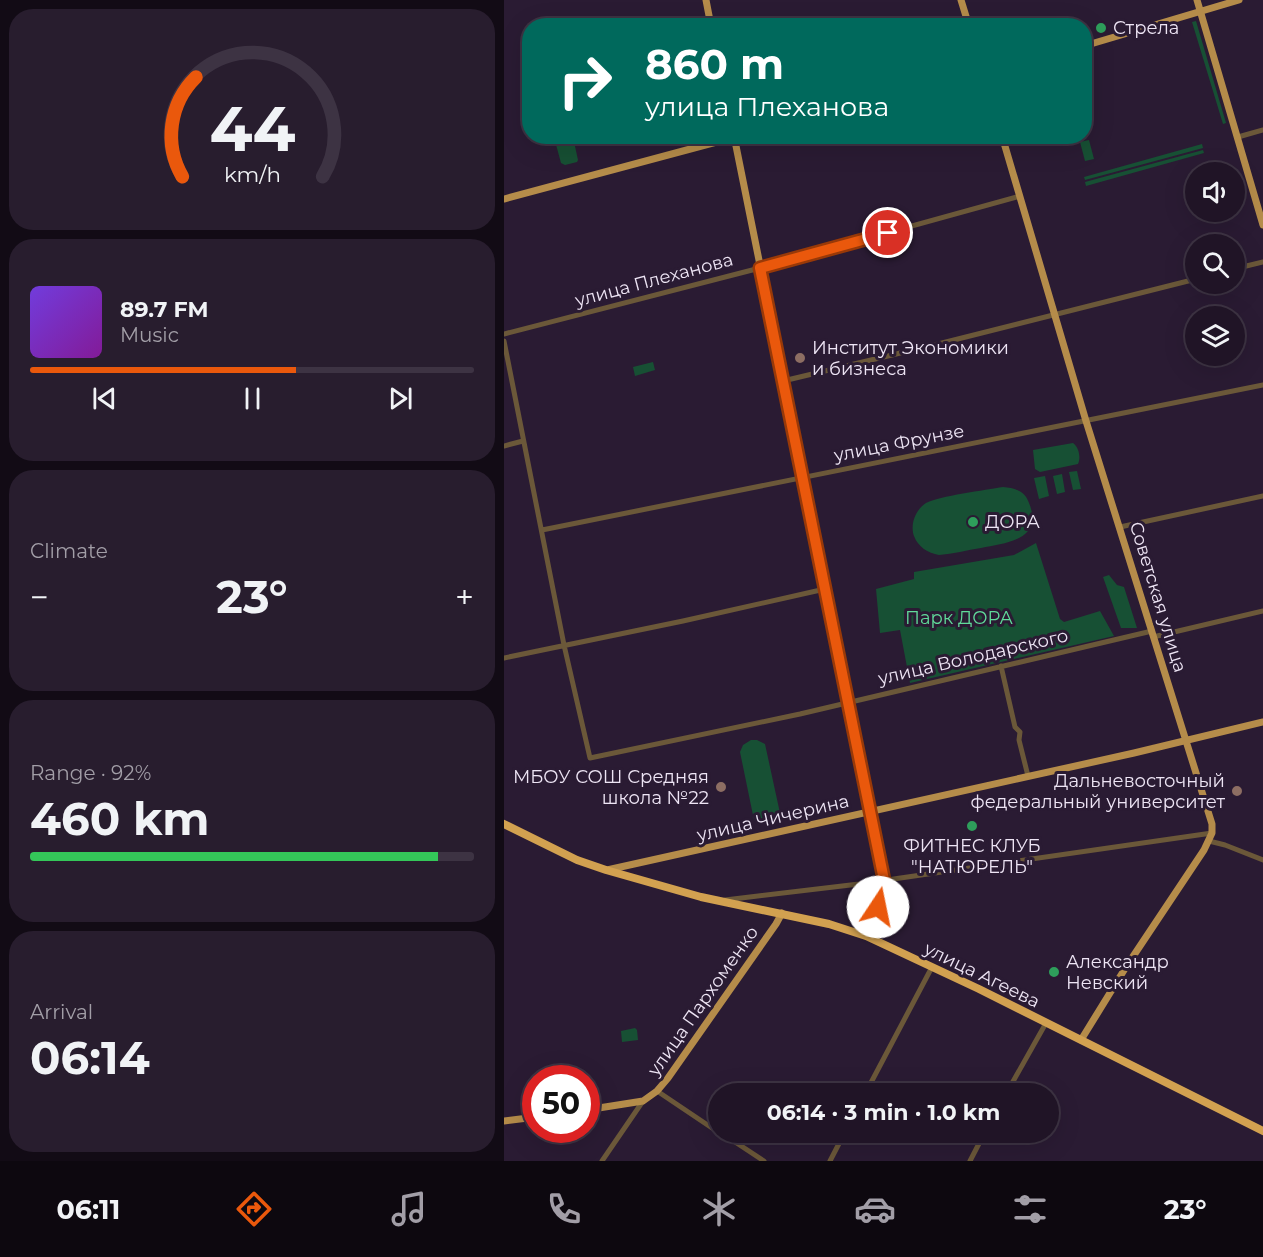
<!DOCTYPE html>
<html lang="en">
<head>
<meta charset="utf-8">
<style>
	body { margin:0; font-family:Montserrat,sans-serif; background:#281d2e; color:#f1f3f6; height:100vh; display:flex; flex-direction:column; font-size:22px; white-space:nowrap }
	* { box-sizing:border-box; margin:0 }
	p { font-size:20px; color:#a29ea7 }
	.icon { flex:none; width:33px; height:33px; fill:none; stroke:currentColor; stroke-width:2; stroke-linecap:round; stroke-linejoin:round }
	.map { position:relative; flex:1; overflow:hidden }
	.drawer { display:flex; flex-direction:column; gap:9px; padding:9px; background:#120b15; width:504px }
	.drawer>* { flex:none }
	.top-card { position:absolute; left:18px; top:18px; width:570px; height:126px; border-radius:24px; box-shadow:0 6px 24px #0002,0 0 0 2px #3d3343; background:#00695c; color:#fff; overflow:hidden }
	.buttons { position:absolute; left:681px; top:162px; display:grid; gap:12px }
	.buttons a { display:grid; place-items:center; width:60px; height:60px; border-radius:50%; background:#201426; box-shadow:0 6px 24px #0002,0 0 0 2px #3d3343; font-size:30px }
	.speed { position:absolute; left:18px; top:1065px; display:flex; gap:12px; font-size:30px; font-weight:700; text-align:center }
	.speed>* { display:grid; place-content:center; width:78px; height:78px; border-radius:50%; background:#201426; box-shadow:0 6px 24px #0002,0 0 0 2px #3d3343; line-height:1 }
	.speed .limit { border:9px solid #d22; background:#fff; color:#111 }
	.pin { position:absolute; display:grid; place-items:center; width:51px; height:51px; color:#fff; margin:-26px; border:3px solid #fff; border-radius:50%; box-shadow:0 2px 6px #0007 }
	.me { position:absolute; width:66px; margin:-33px; rotate:11deg; stroke-linejoin:round; filter:drop-shadow(0 0 4px #0008) }
	.turn { display:flex; align-items:center; gap:21px; height:126px; padding:0 24px; font-size:27px }
	.turn .icon { width:78px; height:78px; stroke-width:2.5 }
	.turn b { display:block; font-size:42px; line-height:51px }
	.big { font-size:45px; font-weight:700; line-height:1.1 }
	.drawer .widget { flex:1; display:flex; flex-direction:column; justify-content:center; gap:9px; min-width:0; padding:0 21px; border-radius:24px; background:#281d2e }
	.drawer .dial { align-items:center; gap:0 }
	.dial svg { height:156px; overflow:visible; fill:none; stroke:#3d3343; stroke-width:7; stroke-linecap:round; text-anchor:middle }
	.dial text { fill:#f1f3f6; stroke:none }
	.song { display:flex; align-items:center; gap:18px }
	.cover { width:72px; height:72px; border-radius:9px; background:linear-gradient(135deg,hsl(260 70% 55%),hsl(290 70% 35%)) }
	.played { height:6px; border-radius:3px; background:linear-gradient(90deg,#ea580c 60%,#3d3343 60%) }
	.keys { display:flex; justify-content:space-around; direction:ltr }
	.heat { display:flex; justify-content:space-between; align-items:center; font-size:33px; direction:ltr }
	.charge { height:9px; border-radius:4px; background:linear-gradient(90deg,#34c759 92%,#3d3343 0) }
	.trip { position:absolute; left:204px; top:1083px; width:351px; height:60px; border-radius:30px; background:#201426; box-shadow:0 6px 24px #0002,0 0 0 2px #3d3343; font-weight:700; line-height:60px; text-align:center }
	.tabs { display:flex; height:96px; justify-content:space-around; align-items:center; background:#0d080f; color:#a29ea7 }
	.tabs .icon { width:42px; height:42px }
	.tabs .on { color:#ea580c }
	.tabs b { font-size:27px; color:#f1f3f6 }
	main { display:flex; flex:1; min-height:0 }
	.map>svg:first-child { display:block }
	.green { fill:#175034 }
	.lines { fill:none; stroke-linecap:round; stroke-linejoin:round }
	.minor { stroke:#6b5839; stroke-width:5 }
	.major { stroke:#b58c4a; stroke-width:7 }
	.highway { stroke:#d2a150; stroke-width:8 }
	.route-casing { stroke:#983908; stroke-width:15 }
	.route { stroke:#ea580c; stroke-width:10 }
	.leisure-dot { fill:#2e9e5b; stroke:#2a1b33; stroke-width:2 }
	.education-dot { fill:#8d6e63; stroke:#2a1b33; stroke-width:2 }
	.labels { text-anchor:middle; stroke-width:6; stroke-linejoin:round; paint-order:stroke }
	.poi-label { font-size:18px; fill:#eee5f5; stroke:#2a1b33; text-anchor:start }
	.street-label { font-size:18px; fill:#eee5f5; stroke:#2a1b33 }
	.park-label { font-size:18px; fill:#60db9a; stroke:#2a1b33 }
</style>
</head>
<body>
<main>
<section class="drawer">
<div class="widget dial"><svg viewBox="0 0 100 80">
<path d="M14 69A42 42 0 1 1 86 69"/>
<path d="M14 69A42 42 0 0 1 21 18" stroke="#ea580c"/>
<text x="50" y="56" font-size="32" font-weight="700">44</text>
<text x="50" y="72" font-size="11">km/h</text>
</svg></div>
<div class="widget">
<div class="song"><i class="cover"></i><div><b>89.7 FM</b><p>Music</p></div></div>
<div class="played"></div>
<div class="keys"><svg class="icon" aria-label="previous" viewBox="0 0 24 24"><path d="M18 5L8 12l10 7zM5 5v14"/></svg><svg class="icon" aria-label="pause" viewBox="0 0 24 24"><path d="M8 5v14M16 5v14"/></svg><svg class="icon" aria-label="next" viewBox="0 0 24 24"><path d="M6 5l10 7-10 7zM19 5v14"/></svg></div>
</div>
<div class="widget"><p>Climate</p>
<div class="heat"><a>−</a><b class="big">23°</b><a>+</a></div>
</div>
<div class="widget"><p>Range · 92%</p><b class="big">460 km</b><div class="charge"></div></div>
<div class="widget"><p>Arrival</p><b class="big">06:14</b></div>
</section>
<div class="map">
<svg width="759" height="1161" viewBox="0 0 759 1161">
	<rect width="100%" height="100%" fill="#2a1b33"/>
	<path class="green" d="M 692,21 L 722,123 L 719,124 L 688,22 Z
		M 50,137 L 69,137 L 74,160 L 73,162 L 61,165 L 57,163 Z
		M 585,140 L 590,159 L 581,161 L 576,142 Z
		M 698,144 L 699,148 L 581,180 L 580,177 Z
		M 699,150 L 700,153 L 582,186 L 581,182 Z
		M 149,362 L 151,370 L 131,376 L 129,367 Z
		M 569,443 C 575,447 577,458 574,464 L 536,472 L 531,469 L 529,450 Z
		M 573,471 L 577,489 L 569,490 L 565,472 Z
		M 558,474 L 561,492 L 553,494 L 549,476 Z
		M 541,476 L 545,496 L 535,499 L 530,478 Z
		M 499,487 C 511,488 521,491 525,503 C 540,540 502,543 477,548 C 463,550 449,554 435,555 C 424,553 414,547 410,536 C 406,525 411,510 422,503 C 435,496 482,490 499,487 Z
		M 532,543 L 556,619 L 560,622 L 596,611 L 610,636 L 406,683 L 396,630 L 376,633 L 372,589 L 410,579 L 410,572 L 510,555 Z
		M 605,575 L 613,585 L 620,587 L 633,628 L 617,628 L 599,577 Z
		M 247,740 L 253,740 L 261,744 L 276,813 C 272,824 259,828 250,820 L 236,752 L 239,745 Z
		M 131,1028 L 133,1030 L 134,1040 L 118,1042 L 117,1031 Z"/>
	<g class="lines">
		<path class="minor" d="M 734,137 L 759,130
			M 730,269 L 759,262
			M 0,334 L 256,268 L 516,196
			M 0,341 L 60,645 L 86,758 L 296,714 L 648,631
			M 279,381 L 434,344 L 692,279
			M 0,446 L 19,441
			M 616,527 L 759,496
			M 38,530 L 759,385
			M 649,637 L 759,611
			M 0,658 L 179,621 L 321,589
			M 497,666 L 511,727 L 516,732 L 515,740 L 524,776
			M 705,841 L 721,845 L 759,860
			M 221,900 L 355,884 L 708,833
			M 153,1091 L 214,1132
			M 361,1094 L 428,967
			M 502,1094 L 542,1023
			M 216,1132 L 260,1161
			M 98,1161 L 139,1101
			M 326,1161 L 341,1132
			M 466,1161 L 481,1132"/>
		<path class="major" d="M 202,0 L 207,26
			M 457,0 L 465,26
			M 693,0 L 759,225
			M 580,46 L 735,0
			M 230,136 L 380,881 L 374,907 L 362,936
			M 498,136 L 582,421 L 708,824 L 708,833 L 700,850 L 622,967 L 577,1040
			M 0,199 L 220,140 L 242,136
			M 103,870 L 630,753 L 759,722
			M 82,1110 L 139,1101 L 153,1091 L 164,1078 L 272,924 L 278,913
			M 0,1121 L 32,1117"/>
		<path class="highway" d="M 0,824 L 73,860 L 102,870 L 197,897 L 325,924 L 362,936 L 475,989 L 759,1131"/>
	</g>
	<g class="lines">
		<defs>
			<path id="route" d="M 374,907 L 380,880 L 256,268 L 384,233"/>
		</defs>
		<use href="#route" class="route-casing"/>
		<use href="#route" class="route"/>
	</g>
	<g class="leisure-dot">
		<circle cx="597" cy="28" r="6"/>
		<circle cx="469" cy="522" r="6"/>
		<circle cx="468" cy="826" r="6"/>
		<circle cx="550" cy="972" r="6"/>
	</g>
	<g class="education-dot">
		<circle cx="296" cy="358" r="6"/>
		<circle cx="217" cy="787" r="6"/>
		<circle cx="733" cy="791" r="6"/>
	</g>
	<g class="labels">
		<g class="poi-label">
			<text x="609" y="34">Стрела</text>
			<text x="308" y="354">Институт Экономики<tspan x="308" dy="21">и бизнеса</tspan></text>
			<text x="481" y="528">ДОРА</text>
			<text x="205" y="783" text-anchor="end">МБОУ СОШ Средняя<tspan x="205" dy="21">школа №22</tspan></text>
			<text x="721" y="787" text-anchor="end">Дальневосточный<tspan x="721" dy="21">федеральный университет</tspan></text>
			<text x="468" y="852" text-anchor="middle">ФИТНЕС КЛУБ<tspan x="468" dy="21">"НАТЮРЕЛЬ"</tspan></text>
			<text x="562" y="968">Александр<tspan x="562" dy="21">Невский</tspan></text>
		</g>
		<g class="street-label">
			<text transform="translate(150 280) rotate(-15)" y="6">улица Плеханова</text>
			<text transform="translate(395 443) rotate(-11)" y="6">улица Фрунзе</text>
			<text transform="translate(654 597) rotate(73)" y="6">Советская улица</text>
			<text transform="translate(469 657) rotate(-13)" y="6">улица Володарского</text>
			<text transform="translate(269 818) rotate(-13)" y="6">улица Чичерина</text>
			<text transform="translate(478 975) rotate(26)" y="6">улица Агеева</text>
			<text transform="translate(199 1001) rotate(-55)" y="6">улица Пархоменко</text>
		</g>
		<g class="park-label">
			<text x="455" y="624">Парк ДОРА</text>
		</g>
	</g>
</svg>
<div class="buttons">
<a><svg class="icon" aria-label="sound" viewBox="0 0 24 24"><path d="M4 9h4l5-4v14l-5-4H4zM17 9q2 3 0 6"/></svg></a>
<a><svg class="icon" aria-label="search" viewBox="0 0 24 24"><circle cx="10" cy="10" r="6"/><path d="M15 15l6 6"/></svg></a>
<a><svg class="icon" aria-label="layers" viewBox="0 0 24 24"><path d="M12 4l9 5-9 5-9-5zM3 14l9 5 9-5"/></svg></a>
</div>
<div class="speed"><div class="limit">50</div></div>
<div class="pin" style="left:384px;top:233px;background:#d93025"><svg class="icon" aria-label="arrive" viewBox="0 0 24 24"><path d="M6 21V4h12l-3 4 3 4H6"/></svg></div>
<svg class="me" style="left:374px;top:907px" viewBox="-20 -20 40 40"><circle r="19" fill="#fff"/><path d="M0-13L10 11 0 6-10 11z" fill="#ea580c"/></svg>
<div class="trip">06:14 · 3 min · 1.0 km</div>
<div class="top-card">
<div class="turn"><svg class="icon" aria-label="right" viewBox="0 0 24 24"><path d="M7 20v-9h11M14 6l5 5-5 5"/></svg><div><b>860 m</b>улица Плеханова</div></div>
</div>
</div>
</main>
<nav class="tabs">
<b>06:11</b>
<svg class="icon on" aria-label="directions" viewBox="0 0 24 24"><path d="M12 3l9 9-9 9-9-9zM9 14v-3h6M13 9l2 2-2 2"/></svg>
<svg class="icon" aria-label="music" viewBox="0 0 24 24"><path d="M9 18V5l10-2v13"/><circle cx="6" cy="18" r="3"/><circle cx="16" cy="16" r="3"/></svg>
<svg class="icon" aria-label="phone" viewBox="0 0 24 24"><path d="M5 4h4l2 5-3 2q2 4 5 5l2-3 5 2v4C11 20 4 13 5 4z"/></svg>
<svg class="icon" aria-label="climate" viewBox="0 0 24 24"><path d="M12 3v18M4 7l16 10M4 17L20 7"/></svg>
<svg class="icon" aria-label="car" viewBox="0 0 24 24"><path d="M5 17H2v-5l4-1 3-4h7l3 4 3 1v5h-3M9 17h6M6 11h13"/><circle cx="7" cy="17" r="2"/><circle cx="17" cy="17" r="2"/></svg>
<svg class="icon" aria-label="filters" viewBox="0 0 24 24"><path d="M4 7h16M4 17h16"/><circle cx="9" cy="7" r="2"/><circle cx="15" cy="17" r="2"/></svg>
<b>23°</b>
</nav>
</body>
</html>
